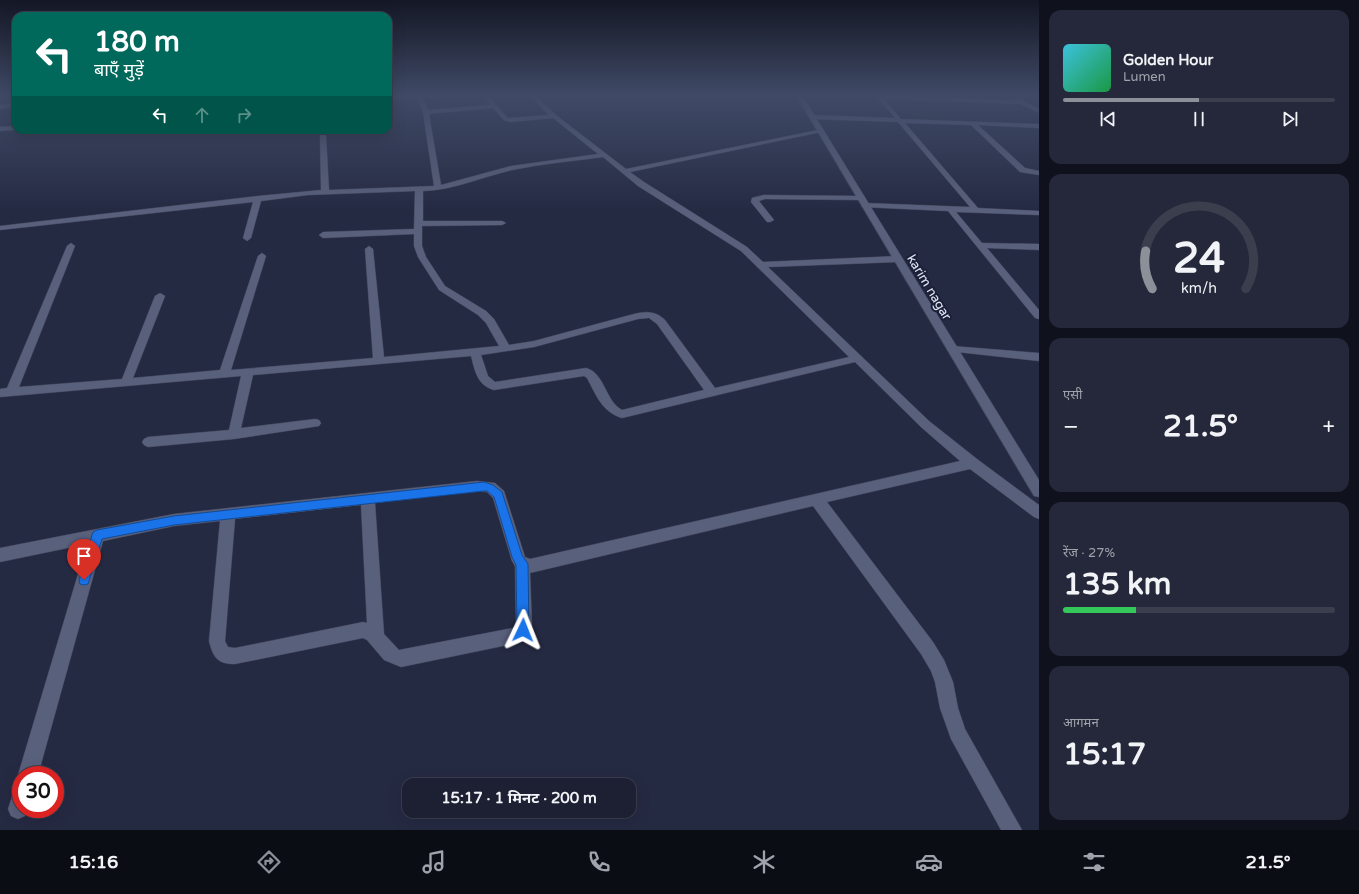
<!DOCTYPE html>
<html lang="hi">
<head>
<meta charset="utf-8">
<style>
	body { margin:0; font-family:"Varela Round","Noto Sans Devanagari",sans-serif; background:#25283a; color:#f1f3f6; height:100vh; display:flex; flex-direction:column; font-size:15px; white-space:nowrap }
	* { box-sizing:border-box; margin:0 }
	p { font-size:13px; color:#a0a3ac }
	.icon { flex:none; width:22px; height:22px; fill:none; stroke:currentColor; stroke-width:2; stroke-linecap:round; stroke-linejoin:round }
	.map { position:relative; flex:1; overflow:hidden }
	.details { display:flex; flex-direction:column; gap:10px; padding:10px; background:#0f121c; width:320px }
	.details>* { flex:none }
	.guide { position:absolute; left:12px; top:12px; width:380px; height:122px; border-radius:12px; box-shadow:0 4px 16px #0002,0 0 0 1px #3a3e4d; background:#00695c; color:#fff; overflow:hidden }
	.speed { position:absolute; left:12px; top:766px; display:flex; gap:8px; font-size:20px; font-weight:700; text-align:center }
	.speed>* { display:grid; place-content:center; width:52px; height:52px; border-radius:50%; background:#1c2032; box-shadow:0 4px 16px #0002,0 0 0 1px #3a3e4d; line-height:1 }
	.speed .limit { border:6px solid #d22; background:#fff; color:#111 }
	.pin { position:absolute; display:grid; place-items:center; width:34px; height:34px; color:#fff; margin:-41px -17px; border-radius:50% 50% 50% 0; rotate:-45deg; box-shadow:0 0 4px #0007 }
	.pin .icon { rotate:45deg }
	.me { position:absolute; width:44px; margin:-22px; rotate:2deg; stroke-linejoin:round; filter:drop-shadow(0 0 3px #0008) }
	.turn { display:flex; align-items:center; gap:14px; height:84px; padding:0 16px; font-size:18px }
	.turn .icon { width:52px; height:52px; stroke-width:2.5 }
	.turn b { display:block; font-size:28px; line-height:34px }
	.lanes { display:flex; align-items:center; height:38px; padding:0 16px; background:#0003; justify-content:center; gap:20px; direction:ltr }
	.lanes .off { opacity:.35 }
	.big { font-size:30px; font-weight:700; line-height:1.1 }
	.details .widget { flex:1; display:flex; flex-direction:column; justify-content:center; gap:6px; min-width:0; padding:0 14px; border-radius:12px; background:#25283a }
	.details .dial { align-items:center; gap:0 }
	.dial svg { height:104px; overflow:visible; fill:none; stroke:#3a3e4d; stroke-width:7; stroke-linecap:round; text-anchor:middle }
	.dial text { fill:#f1f3f6; stroke:none }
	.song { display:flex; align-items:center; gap:12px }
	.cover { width:48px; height:48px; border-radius:6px; background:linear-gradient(135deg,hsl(190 70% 55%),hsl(140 70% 35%)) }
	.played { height:4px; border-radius:2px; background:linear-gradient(90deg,#8c9099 50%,#3a3e4d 50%) }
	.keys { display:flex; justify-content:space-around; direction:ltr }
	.heat { display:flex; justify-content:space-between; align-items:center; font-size:22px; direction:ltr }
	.charge { height:6px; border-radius:3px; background:linear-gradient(90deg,#34c759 27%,#3a3e4d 0) }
	.trip { position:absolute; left:402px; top:778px; width:234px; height:40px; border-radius:12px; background:#1c2032; box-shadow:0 4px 16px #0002,0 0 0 1px #3a3e4d; font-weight:700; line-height:40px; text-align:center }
	.dock { display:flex; height:64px; justify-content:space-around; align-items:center; background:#0b0d14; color:#a0a3ac }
	.dock .icon { width:28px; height:28px }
	.dock .selected { color:#8c9099 }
	.dock b { font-size:18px; color:#f1f3f6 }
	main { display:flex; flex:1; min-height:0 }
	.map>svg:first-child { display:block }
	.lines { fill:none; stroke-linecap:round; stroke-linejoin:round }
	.minor-casing { stroke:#41455a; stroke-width:1 }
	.tertiary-casing { stroke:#41455a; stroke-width:1 }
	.minor { fill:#59607c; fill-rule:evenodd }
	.tertiary { fill:#59607c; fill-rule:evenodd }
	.route { fill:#1a73e8; stroke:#114b97 }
	.labels { text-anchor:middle; stroke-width:4; stroke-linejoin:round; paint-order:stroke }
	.street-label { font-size:13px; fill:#e2e7f7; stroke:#1b2038 }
</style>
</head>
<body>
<main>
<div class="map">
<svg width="1039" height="830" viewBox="0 0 1039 830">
	<rect width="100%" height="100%" fill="#252a43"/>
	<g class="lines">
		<defs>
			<path id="minor" d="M 418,95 L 446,95 L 443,97 L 423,98 L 428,110 L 490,105 L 482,95 L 488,95 L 508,118 L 549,115 L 529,95 L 535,95 L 556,115 L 626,169 L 823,129 L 824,130 L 821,132 L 630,172 L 644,182 L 747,247 L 763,262 L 898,256 L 902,259 L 898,262 L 768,267 L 929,421 L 977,459 L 1039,505 L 1039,519 L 1034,517 L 970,469 L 827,502 L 933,642 L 944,660 L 953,682 L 958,708 L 965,729 L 1022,830 L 1001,830 L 951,739 L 940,708 L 935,682 L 931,671 L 921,654 L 813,506 L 530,573 L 532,626 L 526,639 L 513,644 L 401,667 L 384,660 L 367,640 L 363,638 L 235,664 C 217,664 213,657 209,641 L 220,521 L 174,526 L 103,541 L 38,775 L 21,775 L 21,781 L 18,775 L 87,544 L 0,562 L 0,548 L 174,514 L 477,481 L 495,483 L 504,491 L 525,557 L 530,559 L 960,461 L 921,427 L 855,362 L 622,418 C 602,412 596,395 587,378 L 584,376 L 494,390 C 477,385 475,371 471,356 L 253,375 L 241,428 L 315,419 L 319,420 L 321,423 L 319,426 L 234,439 L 148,447 L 144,445 L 142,442 L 144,439 L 148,437 L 229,430 L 241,376 L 0,397 L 0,389 L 7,388 L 67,246 L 71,243 L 75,246 L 19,387 L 122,379 L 155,296 L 160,293 L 165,296 L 133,378 L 220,370 L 258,256 L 262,253 L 266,256 L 231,370 L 373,358 L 365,249 L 369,246 L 373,249 L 384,357 L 499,346 L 486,323 L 478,315 L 439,290 L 418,257 L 414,246 L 414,234 L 323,238 L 319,235 L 323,232 L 414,229 L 415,191 L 308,195 L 261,201 L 251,238 L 247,241 L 243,238 L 253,202 L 0,230 L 0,226 L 258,196 L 321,190 L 320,135 L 323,133 L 326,135 L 329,190 L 434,186 L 423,112 L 417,98 L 388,100 L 388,96 ZM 493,108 L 504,120 L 510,122 L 553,118 L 598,154 L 511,166 L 441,185 L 429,114 ZM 603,157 L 638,186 L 741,251 L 849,357 L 715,388 L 665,320 C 656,311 646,311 634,314 L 534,341 L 509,345 L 494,319 L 486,311 L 445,286 L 426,257 L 422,246 L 422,226 L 502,225 L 506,223 L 502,221 L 423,221 L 423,191 C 454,190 482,177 512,170 C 541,164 573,161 603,157 ZM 649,318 L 657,324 L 704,390 L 622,410 C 605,401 605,373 586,368 L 495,382 L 488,376 L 481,355 L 534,347 L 638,319 ZM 477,491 L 487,492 L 493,498 L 512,561 L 515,566 L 516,625 L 513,628 L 399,650 L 384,634 L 375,503 ZM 361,505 L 367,623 L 363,622 L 235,648 L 228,647 L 225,641 L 235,519 Z
				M 875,95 L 1014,100 L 1014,98 L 1016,97 L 1039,109 L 1039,113 L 1021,104 L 884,99 L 901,119 L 1039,124 L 1039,128 L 978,125 L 1025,168 L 1039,171 L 1039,175 L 1020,172 L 971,125 L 905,123 L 978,208 L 1039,211 L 1039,215 L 956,212 L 982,243 L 1039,244 L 1039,250 L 987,248 L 1039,310 L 1039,319 L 1035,318 L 948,211 L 862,207 L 862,203 L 865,203 L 970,207 L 898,122 L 813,119 L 810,117 L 813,115 L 895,118 Z
				M 16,103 L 16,107 L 0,109 L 0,105 Z
				M 16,126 L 16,130 L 0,131 L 0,127 Z
				M 764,195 L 861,196 L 865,198 L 861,200 L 765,199 L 759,201 L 774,220 L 770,222 L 767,222 L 751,202 L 752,198 Z
				M 952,346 L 1039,353 L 1039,361 L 948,351 L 947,349 L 948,347 Z
				M 21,788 L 21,809 L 28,809 L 25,816 L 18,819 L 11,816 L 8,809 L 14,791 Z"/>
			<path id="tertiary" d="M 796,95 L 802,95 L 1039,480 L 1039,497 L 1034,496 Z"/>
		</defs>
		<use href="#minor" class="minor-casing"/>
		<use href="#tertiary" class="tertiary-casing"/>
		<use href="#minor" class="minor"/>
		<use href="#tertiary" class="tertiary"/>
	</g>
	<linearGradient id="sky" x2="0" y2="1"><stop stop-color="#141725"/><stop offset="0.45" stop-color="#404a66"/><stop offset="1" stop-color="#404a66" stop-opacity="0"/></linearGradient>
	<rect width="1039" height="211" fill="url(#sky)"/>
	<path class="route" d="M 484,482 L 493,485 L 502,492 L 522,555 L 528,564 L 529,630 L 527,634 L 523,636 L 518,634 L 517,630 L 516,565 L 512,557 L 494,497 L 487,491 L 484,491 L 174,525 L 102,539 L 88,584 L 84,585 L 80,584 L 79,580 L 92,535 L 93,532 L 97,530 L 174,516 Z"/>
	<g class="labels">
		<g class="street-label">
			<text transform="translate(930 287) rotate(59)" y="5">karim nagar</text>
		</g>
	</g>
</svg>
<div class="speed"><div class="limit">30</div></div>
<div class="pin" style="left:84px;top:580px;background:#d93025"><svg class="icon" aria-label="arrive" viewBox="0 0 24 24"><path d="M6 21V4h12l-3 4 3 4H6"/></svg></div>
<svg class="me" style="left:523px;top:630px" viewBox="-20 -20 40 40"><path d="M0-17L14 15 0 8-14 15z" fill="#1a73e8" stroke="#fff" stroke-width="4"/></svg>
<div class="trip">15:17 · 1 मिनट · 200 m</div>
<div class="guide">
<div class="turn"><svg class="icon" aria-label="left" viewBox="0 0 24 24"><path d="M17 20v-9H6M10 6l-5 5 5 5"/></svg><div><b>180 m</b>बाएँ मुड़ें</div></div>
<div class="lanes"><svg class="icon" aria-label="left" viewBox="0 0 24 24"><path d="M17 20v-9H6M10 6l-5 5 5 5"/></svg><svg class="icon off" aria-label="ahead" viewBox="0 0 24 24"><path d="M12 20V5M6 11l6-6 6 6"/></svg><svg class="icon off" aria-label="right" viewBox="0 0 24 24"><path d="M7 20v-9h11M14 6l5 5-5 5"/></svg></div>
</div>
</div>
<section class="details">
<div class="widget">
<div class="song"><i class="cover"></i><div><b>Golden Hour</b><p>Lumen</p></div></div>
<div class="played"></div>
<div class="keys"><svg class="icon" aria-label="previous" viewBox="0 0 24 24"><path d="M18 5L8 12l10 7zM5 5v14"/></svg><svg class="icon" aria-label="pause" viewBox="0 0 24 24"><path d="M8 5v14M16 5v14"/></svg><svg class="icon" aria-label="next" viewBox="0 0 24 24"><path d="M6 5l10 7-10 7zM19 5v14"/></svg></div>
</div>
<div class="widget dial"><svg viewBox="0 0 100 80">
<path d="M14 69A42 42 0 1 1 86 69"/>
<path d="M14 69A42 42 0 0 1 9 40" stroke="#8c9099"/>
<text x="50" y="56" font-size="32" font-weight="700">24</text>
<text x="50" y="72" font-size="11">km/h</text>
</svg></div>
<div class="widget"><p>एसी</p>
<div class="heat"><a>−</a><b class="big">21.5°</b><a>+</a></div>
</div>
<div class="widget"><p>रेंज · 27%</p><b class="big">135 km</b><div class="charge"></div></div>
<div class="widget"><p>आगमन</p><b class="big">15:17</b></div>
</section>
</main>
<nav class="dock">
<b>15:16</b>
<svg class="icon selected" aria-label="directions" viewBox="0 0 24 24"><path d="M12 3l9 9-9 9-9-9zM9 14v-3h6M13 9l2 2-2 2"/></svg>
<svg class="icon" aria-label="music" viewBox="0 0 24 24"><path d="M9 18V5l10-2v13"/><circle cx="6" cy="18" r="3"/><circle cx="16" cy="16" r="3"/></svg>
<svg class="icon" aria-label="phone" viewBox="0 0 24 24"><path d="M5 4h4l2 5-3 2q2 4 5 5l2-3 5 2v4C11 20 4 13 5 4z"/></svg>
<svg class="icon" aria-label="climate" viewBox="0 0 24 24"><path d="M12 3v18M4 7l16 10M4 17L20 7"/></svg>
<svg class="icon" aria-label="car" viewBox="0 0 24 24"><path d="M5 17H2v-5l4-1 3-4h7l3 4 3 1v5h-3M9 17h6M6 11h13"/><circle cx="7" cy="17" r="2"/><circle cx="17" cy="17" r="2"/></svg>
<svg class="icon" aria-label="filters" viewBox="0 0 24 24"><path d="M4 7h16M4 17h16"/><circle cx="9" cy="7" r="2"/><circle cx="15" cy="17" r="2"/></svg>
<b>21.5°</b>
</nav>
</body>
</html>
